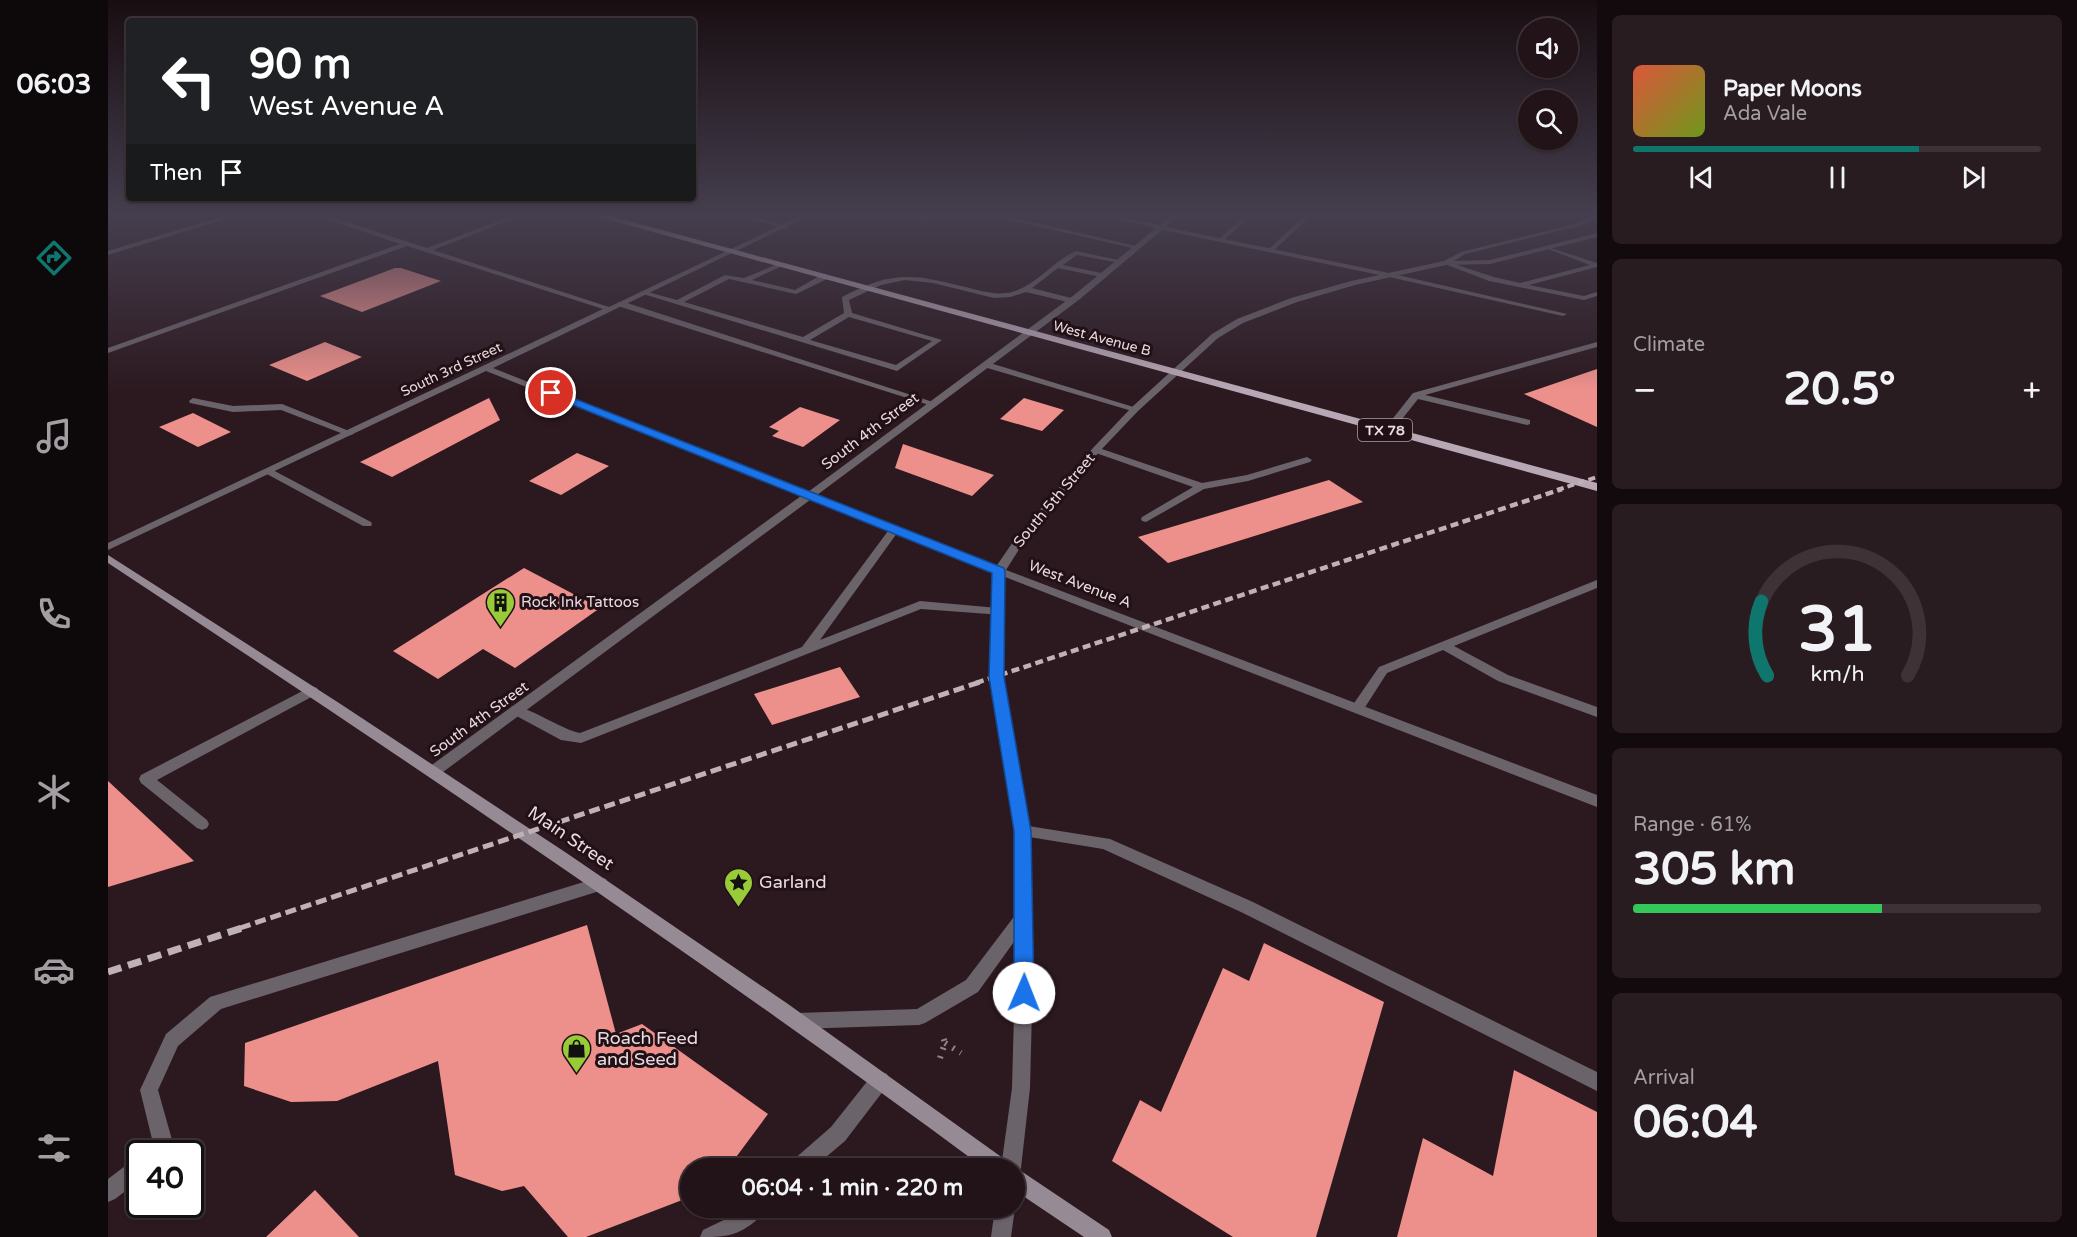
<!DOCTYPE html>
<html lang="en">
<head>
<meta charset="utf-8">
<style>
	body { margin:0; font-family:"Varela Round",sans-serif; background:#291c21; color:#f1f3f6; height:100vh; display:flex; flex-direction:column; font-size:22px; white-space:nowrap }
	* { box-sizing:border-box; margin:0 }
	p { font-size:20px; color:#a29ea2 }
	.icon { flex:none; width:33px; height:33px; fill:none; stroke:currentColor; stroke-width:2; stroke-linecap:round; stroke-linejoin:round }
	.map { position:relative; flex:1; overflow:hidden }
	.details { display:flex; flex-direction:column; gap:15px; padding:15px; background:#120a0d; width:480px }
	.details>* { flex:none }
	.top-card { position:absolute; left:18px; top:18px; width:570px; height:183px; border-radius:6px; box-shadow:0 2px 4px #0004,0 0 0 2px #3e3237; background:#202124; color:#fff; overflow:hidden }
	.tools { position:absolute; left:1410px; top:18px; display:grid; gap:12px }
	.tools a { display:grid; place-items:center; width:60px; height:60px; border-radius:50%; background:#211318; box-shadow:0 2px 4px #0004,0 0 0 2px #3e3237; font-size:30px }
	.speed { position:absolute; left:18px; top:1140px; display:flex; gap:12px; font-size:30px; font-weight:700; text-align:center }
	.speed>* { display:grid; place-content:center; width:78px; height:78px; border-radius:50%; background:#211318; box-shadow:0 2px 4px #0004,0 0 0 2px #3e3237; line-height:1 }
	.speed .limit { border:3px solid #111; border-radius:9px; background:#fff; color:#111 }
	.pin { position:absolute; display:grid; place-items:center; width:51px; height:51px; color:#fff; margin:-26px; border:3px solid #fff; border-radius:50%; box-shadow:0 2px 6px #0007 }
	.me { position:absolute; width:66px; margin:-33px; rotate:1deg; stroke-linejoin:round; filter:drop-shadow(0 0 4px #0008) }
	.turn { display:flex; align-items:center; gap:21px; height:126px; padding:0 24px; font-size:27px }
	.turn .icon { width:78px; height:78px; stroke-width:2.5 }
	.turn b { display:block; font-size:42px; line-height:51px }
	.then { display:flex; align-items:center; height:57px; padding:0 24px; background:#0003; gap:12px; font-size:22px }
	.big { font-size:45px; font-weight:700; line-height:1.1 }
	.details .widget { flex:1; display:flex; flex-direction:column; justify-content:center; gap:9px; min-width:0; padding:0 21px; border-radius:9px; background:#291c21 }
	.details .dial { align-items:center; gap:0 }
	.dial svg { height:156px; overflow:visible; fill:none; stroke:#3e3237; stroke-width:7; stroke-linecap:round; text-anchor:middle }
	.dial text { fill:#f1f3f6; stroke:none }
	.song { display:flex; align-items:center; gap:18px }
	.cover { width:72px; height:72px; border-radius:9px; background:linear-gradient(135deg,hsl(10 70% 55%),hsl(80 70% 35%)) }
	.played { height:6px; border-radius:3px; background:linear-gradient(90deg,#0f766e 70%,#3e3237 70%) }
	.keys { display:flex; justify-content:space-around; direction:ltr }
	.heat { display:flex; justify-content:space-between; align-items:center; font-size:33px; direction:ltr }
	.charge { height:9px; border-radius:4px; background:linear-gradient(90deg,#34c759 61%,#3e3237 0) }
	.trip { position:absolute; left:572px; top:1158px; width:345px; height:60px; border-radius:30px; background:#211318; box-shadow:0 2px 4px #0004,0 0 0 2px #3e3237; font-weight:700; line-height:60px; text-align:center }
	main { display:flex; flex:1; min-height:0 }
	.dock { display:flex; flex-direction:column; width:108px; justify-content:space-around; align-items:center; background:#0d080a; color:#a29ea2 }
	.dock .icon { width:42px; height:42px }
	.dock .selected { color:#0f766e }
	.dock b { font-size:27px; color:#f1f3f6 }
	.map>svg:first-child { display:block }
	.building { fill:#ed908c }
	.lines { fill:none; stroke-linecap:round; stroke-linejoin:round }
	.path { stroke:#938388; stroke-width:6; stroke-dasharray:2 7; stroke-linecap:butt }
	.service { fill:#6b636a; fill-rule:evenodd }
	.minor { fill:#6b636a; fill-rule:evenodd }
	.tertiary { fill:#6b636a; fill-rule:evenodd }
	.secondary { fill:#968a95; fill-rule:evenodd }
	.primary { fill:#b8a7b5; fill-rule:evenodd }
	.rail-far3 { stroke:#c0b1b5; stroke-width:4; stroke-dasharray:7 4; stroke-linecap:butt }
	.rail-far2 { stroke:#c0b1b5; stroke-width:4.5; stroke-dasharray:8 4.5; stroke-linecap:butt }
	.rail-far1 { stroke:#c0b1b5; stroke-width:5; stroke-dasharray:11 5; stroke-linecap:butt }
	.rail { stroke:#c0b1b5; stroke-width:7; stroke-dasharray:14 7; stroke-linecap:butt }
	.route { fill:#1a73e8; stroke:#114b97; stroke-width:1.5 }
	.labels { text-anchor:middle; stroke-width:6; stroke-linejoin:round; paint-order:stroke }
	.far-street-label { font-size:14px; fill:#e9dbdf; stroke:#221017 }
	.shield { fill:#221017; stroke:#ad9ea3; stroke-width:1.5 }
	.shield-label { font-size:14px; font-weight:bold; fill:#e9dbdf }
	.street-label { font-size:15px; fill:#e9dbdf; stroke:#221017 }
	.poi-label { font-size:15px; fill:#e9dbdf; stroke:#221017; text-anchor:start }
	.near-street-label { font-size:18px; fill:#e9dbdf; stroke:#221017 }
	.near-poi-label { font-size:18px; fill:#e9dbdf; stroke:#221017; text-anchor:start }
</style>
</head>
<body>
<main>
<nav class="dock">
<b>06:03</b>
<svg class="icon selected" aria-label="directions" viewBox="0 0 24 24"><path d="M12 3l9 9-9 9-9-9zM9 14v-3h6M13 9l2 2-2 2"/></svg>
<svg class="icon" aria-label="music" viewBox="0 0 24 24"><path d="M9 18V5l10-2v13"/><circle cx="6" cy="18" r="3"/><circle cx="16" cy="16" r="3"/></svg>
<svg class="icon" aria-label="phone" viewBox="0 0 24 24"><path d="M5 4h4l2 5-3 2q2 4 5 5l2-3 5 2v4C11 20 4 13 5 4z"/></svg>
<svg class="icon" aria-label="climate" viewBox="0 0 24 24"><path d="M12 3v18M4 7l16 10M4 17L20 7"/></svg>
<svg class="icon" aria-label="car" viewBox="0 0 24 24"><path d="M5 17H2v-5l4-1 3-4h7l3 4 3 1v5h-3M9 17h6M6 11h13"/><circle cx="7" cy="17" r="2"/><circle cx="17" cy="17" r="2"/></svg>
<svg class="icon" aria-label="filters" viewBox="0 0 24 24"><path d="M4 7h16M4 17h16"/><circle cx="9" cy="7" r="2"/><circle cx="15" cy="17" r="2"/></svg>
</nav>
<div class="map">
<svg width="1489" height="1237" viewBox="0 0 1489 1237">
	<rect width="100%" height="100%" fill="#2c1920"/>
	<path class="building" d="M 287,268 L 293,268 L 333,281 L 254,312 L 212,296 Z
		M 217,342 L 254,357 L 199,381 L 161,365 Z
		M 1489,369 L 1489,427 L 1416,394 Z
		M 381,398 L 392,420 L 284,477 L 252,462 Z
		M 916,398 L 956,410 L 934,431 L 892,419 Z
		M 692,407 L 732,420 L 695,447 L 664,436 L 671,431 L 661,427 Z
		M 85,413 L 123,432 L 90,447 L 51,427 Z
		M 795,444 L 886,475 L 864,496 L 787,468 Z
		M 469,453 L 501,466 L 453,495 L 421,481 Z
		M 1221,480 L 1255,502 L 1060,563 L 1030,537 Z
		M 416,568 L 492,608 L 407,668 L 375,649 L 330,679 L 285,651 Z
		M 732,667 L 752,697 L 664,725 L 646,694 Z
		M 0,781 L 86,861 L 0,887 Z
		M 479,925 L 508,1034 L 534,1024 L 660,1114 L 620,1168 L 582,1168 L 582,1197 L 478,1237 L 460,1237 L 416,1186 L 394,1191 L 347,1175 L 330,1061 L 229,1101 L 183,1102 L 136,1086 L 137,1043 Z
		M 1156,943 L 1276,1002 L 1208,1237 L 1125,1237 L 1004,1161 L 1032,1100 L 1053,1112 L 1115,968 L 1141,981 Z
		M 1406,1070 L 1489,1112 L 1489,1237 L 1289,1237 L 1315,1138 L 1385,1176 Z
		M 207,1190 L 251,1237 L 158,1237 Z"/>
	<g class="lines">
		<path class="path" d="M 837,1043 L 853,1053
			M 832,1058 L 837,1043 L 834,1034"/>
		<path class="service" d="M 633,216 L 645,216 L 680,227 L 677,229 Z
			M 791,216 L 831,216 L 815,221 Z
			M 884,216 L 898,216 L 1032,247 L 1029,249 Z
			M 1136,216 L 1143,216 L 1115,241 L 1111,241 L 1111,239 Z
			M 1196,216 L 1203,216 L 1165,251 L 1161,251 L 1161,249 Z
			M 1440,247 L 1489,263 L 1489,267 L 1421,285 L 1476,296 L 1489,292 L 1489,296 L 1476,300 L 1381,281 L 1334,263 L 1340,262 L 1386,277 L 1412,283 L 1482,265 L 1440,249 Z
			M 968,251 L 1015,261 L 1012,263 L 969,255 L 955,265 L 998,274 L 998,278 L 950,268 L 924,288 L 967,299 L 967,303 L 964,303 L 918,292 L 902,297 L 886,298 L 825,283 L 797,280 L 773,285 L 741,300 L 744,313 L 834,340 L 789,371 L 532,293 L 536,291 L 569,300 L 617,275 L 636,278 L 672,263 L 674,264 L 674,266 L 644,280 L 687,290 L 713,275 L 719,275 L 719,279 L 688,294 L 621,279 L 576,302 L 695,337 L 736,313 L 734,297 C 781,272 802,273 853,286 C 867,289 883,295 898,293 C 925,290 944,261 968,251 ZM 741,317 L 824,341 L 788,365 L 702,340 Z
			M 510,302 L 516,302 L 828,403 L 824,406 L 821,405 L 510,306 Z
			M 1489,342 L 1489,347 L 1317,395 L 1422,420 L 1422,424 L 1419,425 L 1310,399 L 1283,433 L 1280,434 L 1275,431 L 1305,393 Z
			M 876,363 L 882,363 L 1032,409 L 1027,412 L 1024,411 L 876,367 Z
			M 85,398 L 125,406 L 174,404 L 246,433 L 244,435 L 238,435 L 173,410 L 125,412 L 82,403 L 81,401 Z
			M 988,447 L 1094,483 L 1139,475 L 1199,457 L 1204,460 L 1202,462 L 1140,481 L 1096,489 L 1038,522 L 1034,521 L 1033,519 L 1034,517 L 1085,487 L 985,452 L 985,448 Z
			M 161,468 L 263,522 L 264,524 L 263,526 L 255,526 L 157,473 L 156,471 Z
			M 787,526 L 792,529 L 712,640 L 812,601 L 890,608 L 896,612 L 894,615 L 813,609 L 473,743 L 453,740 L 403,713 L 401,710 L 403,707 C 416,703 453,730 472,733 L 694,647 L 783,527 Z
			M 1489,580 L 1489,588 L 1346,646 L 1400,675 L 1489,707 L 1489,717 L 1390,681 L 1335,650 L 1279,673 L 1254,712 L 1244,712 L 1242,709 L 1271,667 Z
			M 204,686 L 209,688 L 211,691 L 209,694 L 49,780 L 99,820 L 101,824 L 99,828 L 94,830 L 89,828 L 33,783 L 31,779 L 33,775 Z
			M 914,825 L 1002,839 L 1145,902 L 1489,1072 L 1489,1091 L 1133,912 L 995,849 L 909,835 L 907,831 L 909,827 Z
			M 492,877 L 498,879 L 500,884 L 498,889 L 113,1009 L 70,1046 L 50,1090 L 66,1147 L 63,1154 L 38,1154 L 45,1143 L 32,1090 L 58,1034 L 102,997 Z
			M 32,1157 L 32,1180 L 7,1199 L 0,1202 L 0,1179 L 25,1160 Z"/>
		<path class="minor" d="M 116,216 L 127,216 L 0,255 L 0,251 Z
			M 209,216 L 220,216 L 319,248 L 403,216 L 413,216 L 325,250 L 501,307 L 692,216 L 701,216 L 385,368 L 700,492 L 966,295 L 1048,228 L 995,216 L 1009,216 L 1052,225 L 1063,216 L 1070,216 L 1058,227 L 1281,273 L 1459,314 L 1455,316 L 1281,277 L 1054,230 L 972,299 L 709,495 L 895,569 L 897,571 L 895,573 L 887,573 L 702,500 L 331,775 L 326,776 L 321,775 L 319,771 L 321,767 L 693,496 L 378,371 L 0,550 L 0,543 L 495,309 L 299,246 L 0,353 L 0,348 L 292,244 Z
			M 772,1071 L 779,1074 L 781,1080 L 779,1086 L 737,1141 L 705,1168 L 681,1168 L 684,1161 L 723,1127 L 765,1074 Z
			M 632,1208 L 657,1208 C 654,1215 651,1218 645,1223 C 627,1237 615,1237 592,1237 L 595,1230 L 622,1217 Z"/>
		<path class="tertiary" d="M 1485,216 L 1489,216 L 1489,219 L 1471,226 L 1357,254 L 1346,261 L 1382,260 L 1489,233 L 1489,237 L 1382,264 L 1338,265 L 1247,285 L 1189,302 L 1135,323 L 1110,338 L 1030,411 L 991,452 L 915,543 L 898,570 L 1489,795 L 1489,807 L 897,577 L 895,677 L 921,831 L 924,915 L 925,970 L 922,1088 L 913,1168 L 910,1175 L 906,1177 L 906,1168 L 893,1168 L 904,1088 L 908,939 L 870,992 L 817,1023 L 811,1025 L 689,1029 L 683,1027 L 680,1021 L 683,1015 L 689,1013 L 809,1009 L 858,980 L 908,914 L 907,831 L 883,677 L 885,571 L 907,539 L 985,448 L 1024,407 L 1104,334 L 1129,319 L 1183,298 L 1243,281 L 1336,261 L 1353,252 L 1467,224 Z
			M 906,1205 L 907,1208 L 903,1237 L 883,1237 L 887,1208 L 906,1208 Z"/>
		<path class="secondary" d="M 0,555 L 231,703 L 457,852 L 680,1004 L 899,1161 L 902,1168 L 876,1168 C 591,957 297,759 0,563 Z
			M 905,1168 L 906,1168 L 913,1171 L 1001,1230 L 1004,1237 L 976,1237 L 906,1190 Z"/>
		<path class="primary" d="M 487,216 L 502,216 L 1489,483 L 1489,491 Z"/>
		<path class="rail-far3" d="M 1449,490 L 1489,477"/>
		<path class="rail-far2" d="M 868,683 L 1454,489"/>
		<path class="rail-far1" d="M 132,928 L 872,682"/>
		<path class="rail" d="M 0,972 L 137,927"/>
	</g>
	<linearGradient id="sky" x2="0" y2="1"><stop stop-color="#180e12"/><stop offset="0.55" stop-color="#453e4e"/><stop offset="1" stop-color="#453e4e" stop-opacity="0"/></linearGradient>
	<rect width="1489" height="390" fill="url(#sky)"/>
	<path class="route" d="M 440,391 L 447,391 L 896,568 L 897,571 L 896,677 L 923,831 L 926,993 L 923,1000 L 916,1002 L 909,1000 L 906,993 L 906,831 L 881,677 L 884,573 L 440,395 Z"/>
	<defs>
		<symbol id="building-pin" viewBox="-11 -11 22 30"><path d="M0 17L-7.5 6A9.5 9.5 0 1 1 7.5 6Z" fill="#98cb37" stroke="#221017"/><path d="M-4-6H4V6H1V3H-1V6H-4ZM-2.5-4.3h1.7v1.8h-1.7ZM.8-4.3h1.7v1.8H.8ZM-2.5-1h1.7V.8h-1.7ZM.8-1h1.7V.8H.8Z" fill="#111"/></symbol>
		<symbol id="sight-pin" viewBox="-11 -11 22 30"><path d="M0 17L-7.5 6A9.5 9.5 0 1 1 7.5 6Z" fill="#98cb37" stroke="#221017"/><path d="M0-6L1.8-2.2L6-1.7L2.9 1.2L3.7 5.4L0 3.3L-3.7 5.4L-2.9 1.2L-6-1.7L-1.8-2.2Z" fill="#111"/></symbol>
		<symbol id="shop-pin" viewBox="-11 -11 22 30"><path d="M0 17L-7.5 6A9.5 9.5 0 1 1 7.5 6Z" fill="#98cb37" stroke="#221017"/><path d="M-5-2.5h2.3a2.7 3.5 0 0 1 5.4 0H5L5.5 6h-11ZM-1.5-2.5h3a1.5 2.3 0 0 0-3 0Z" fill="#111"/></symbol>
	</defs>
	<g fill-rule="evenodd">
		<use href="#building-pin" x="376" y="586" width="33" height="45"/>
		<use href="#sight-pin" x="614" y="866" width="33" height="45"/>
		<use href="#shop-pin" x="452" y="1032" width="33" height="45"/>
	</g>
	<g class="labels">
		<g class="far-street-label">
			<text transform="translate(994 338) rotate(15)" y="5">West Avenue B</text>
			<text transform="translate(343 369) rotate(-25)" y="5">South 3rd Street</text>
		</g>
		<rect class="shield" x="1250" y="419" width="54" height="22" rx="4.5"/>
		<g class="shield-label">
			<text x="1277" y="435">TX 78</text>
		</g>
		<g class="street-label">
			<text transform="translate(762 431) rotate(-37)" y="5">South 4th Street</text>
			<text transform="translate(946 500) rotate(-50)" y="5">South 5th Street</text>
			<text transform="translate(972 584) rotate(21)" y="5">West Avenue A</text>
			<text transform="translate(371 719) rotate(-36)" y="5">South 4th Street</text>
		</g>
		<g class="poi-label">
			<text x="413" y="607">Rock Ink Tattoos</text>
		</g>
		<g class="near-street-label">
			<text transform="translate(463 838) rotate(34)" y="6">Main Street</text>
		</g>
		<g class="near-poi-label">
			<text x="651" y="888">Garland</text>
			<text x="489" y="1044">Roach Feed<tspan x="489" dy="21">and Seed</tspan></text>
		</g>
	</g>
</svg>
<div class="tools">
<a><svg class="icon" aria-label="sound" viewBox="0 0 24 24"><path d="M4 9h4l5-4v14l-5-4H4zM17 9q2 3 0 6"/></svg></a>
<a><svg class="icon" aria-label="search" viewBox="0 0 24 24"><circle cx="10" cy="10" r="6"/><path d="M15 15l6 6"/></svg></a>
</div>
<div class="speed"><div class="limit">40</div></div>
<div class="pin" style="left:443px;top:393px;background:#d93025"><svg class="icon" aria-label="arrive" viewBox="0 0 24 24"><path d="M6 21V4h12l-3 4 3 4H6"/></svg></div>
<svg class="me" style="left:916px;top:993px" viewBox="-20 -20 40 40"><circle r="19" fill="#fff"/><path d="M0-13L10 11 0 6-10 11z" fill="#1a73e8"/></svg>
<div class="trip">06:04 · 1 min · 220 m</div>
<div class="top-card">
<div class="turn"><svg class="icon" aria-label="left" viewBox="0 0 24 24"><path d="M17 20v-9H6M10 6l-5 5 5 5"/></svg><div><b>90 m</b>West Avenue A</div></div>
<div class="then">Then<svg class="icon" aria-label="arrive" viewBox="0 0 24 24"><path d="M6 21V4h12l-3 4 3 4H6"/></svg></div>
</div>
</div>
<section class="details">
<div class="widget">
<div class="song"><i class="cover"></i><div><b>Paper Moons</b><p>Ada Vale</p></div></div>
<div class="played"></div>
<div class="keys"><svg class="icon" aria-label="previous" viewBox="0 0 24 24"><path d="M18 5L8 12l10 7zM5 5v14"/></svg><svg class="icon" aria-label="pause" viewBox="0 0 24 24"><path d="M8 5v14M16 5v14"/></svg><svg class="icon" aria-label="next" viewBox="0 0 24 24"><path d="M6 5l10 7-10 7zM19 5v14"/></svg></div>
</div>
<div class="widget"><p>Climate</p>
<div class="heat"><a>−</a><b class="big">20.5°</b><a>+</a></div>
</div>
<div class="widget dial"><svg viewBox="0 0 100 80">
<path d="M14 69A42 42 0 1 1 86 69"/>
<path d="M14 69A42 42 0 0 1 11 31" stroke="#0f766e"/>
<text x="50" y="56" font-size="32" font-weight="700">31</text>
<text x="50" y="72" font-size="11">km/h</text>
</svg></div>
<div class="widget"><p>Range · 61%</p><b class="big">305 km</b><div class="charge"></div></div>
<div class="widget"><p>Arrival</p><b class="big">06:04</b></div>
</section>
</main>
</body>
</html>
